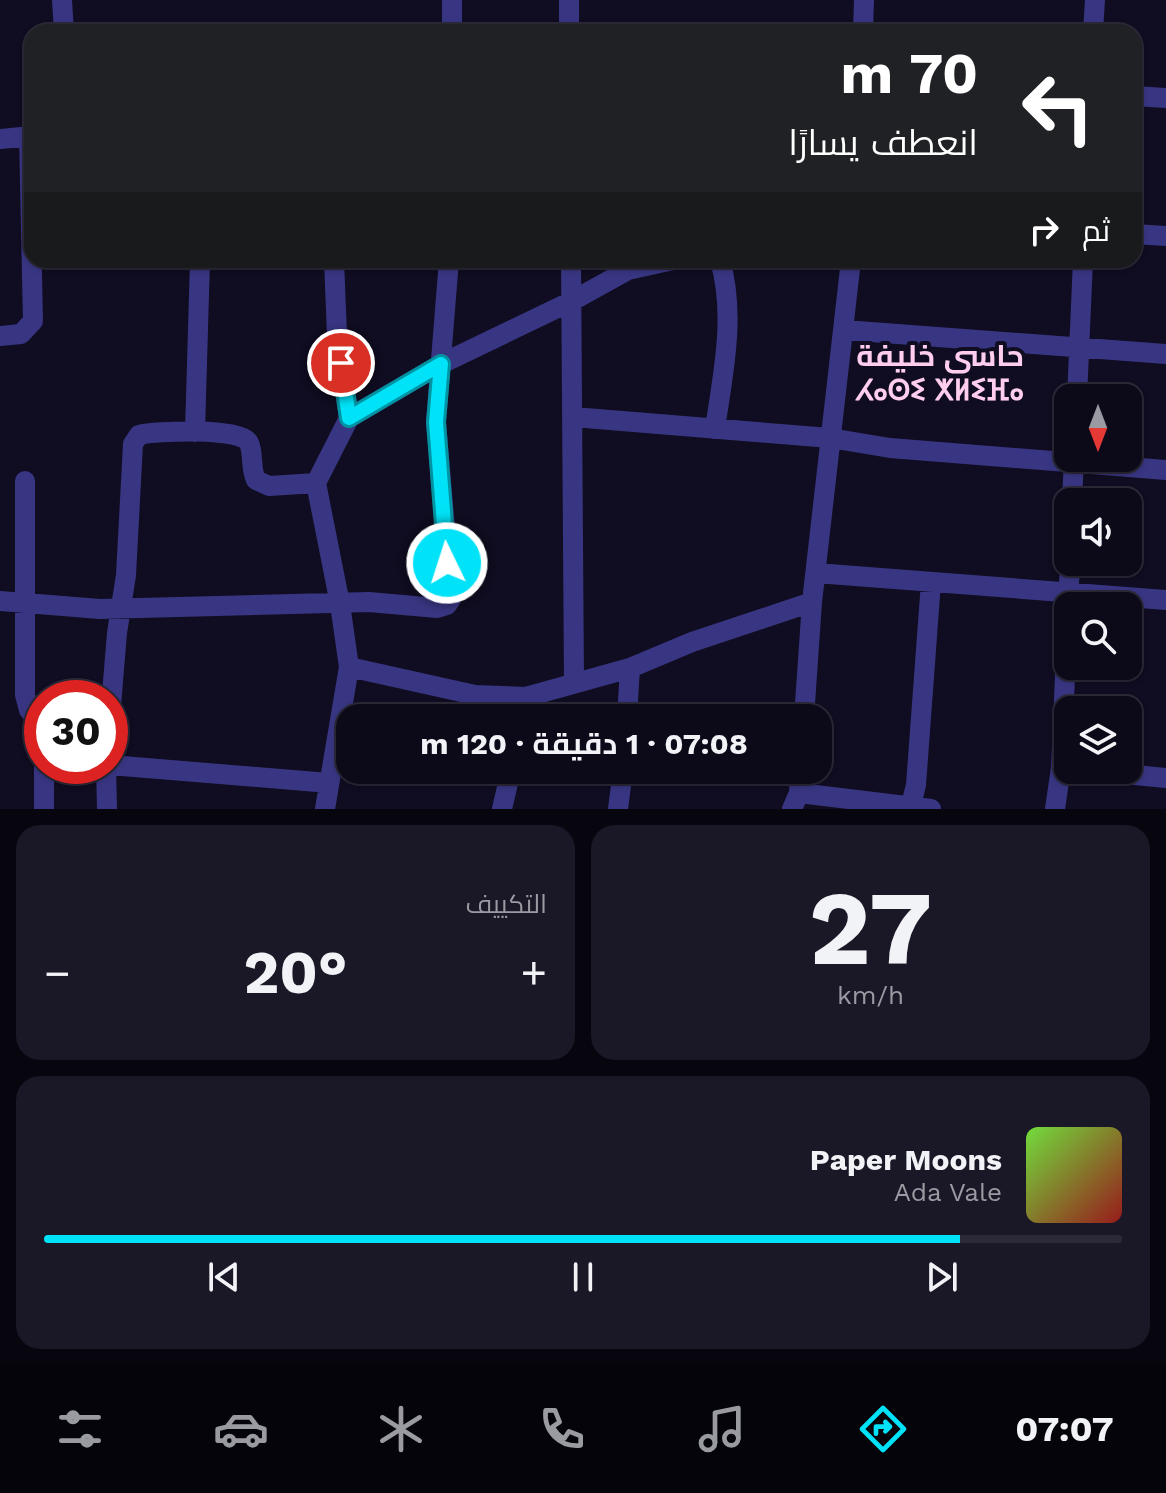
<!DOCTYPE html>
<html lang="ar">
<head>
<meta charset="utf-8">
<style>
	body { margin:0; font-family:"Work Sans",Cairo,"Noto Sans Tifinagh",sans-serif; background:#1a1726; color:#f1f3f6; direction:rtl; height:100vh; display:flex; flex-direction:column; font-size:30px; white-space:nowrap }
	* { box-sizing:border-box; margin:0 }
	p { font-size:26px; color:#9a9aa2 }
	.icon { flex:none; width:44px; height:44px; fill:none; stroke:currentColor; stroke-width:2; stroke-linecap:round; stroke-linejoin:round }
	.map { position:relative; height:809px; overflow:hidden; direction:ltr }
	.side { display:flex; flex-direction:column; gap:16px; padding:16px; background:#07050e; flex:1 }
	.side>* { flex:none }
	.guide { position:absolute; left:24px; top:24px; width:1118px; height:244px; border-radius:24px; box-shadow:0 2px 6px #0004,0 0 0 2px #2c2a38; direction:rtl; background:#202124; color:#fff; overflow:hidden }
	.needle { width:52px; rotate:180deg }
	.buttons { position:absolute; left:1054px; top:384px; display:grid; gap:16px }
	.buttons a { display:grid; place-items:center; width:88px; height:88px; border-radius:16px; background:#0c0919; box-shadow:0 2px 6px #0004,0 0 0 2px #2c2a38; font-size:40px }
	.speed { position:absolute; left:24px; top:680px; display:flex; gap:16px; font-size:40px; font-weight:700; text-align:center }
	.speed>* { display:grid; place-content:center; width:104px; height:104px; border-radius:50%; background:#0c0919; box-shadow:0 2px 6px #0004,0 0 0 2px #2c2a38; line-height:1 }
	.speed .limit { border:12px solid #d22; background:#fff; color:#111 }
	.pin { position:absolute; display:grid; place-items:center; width:68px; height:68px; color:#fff; margin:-34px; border:4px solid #fff; border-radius:50%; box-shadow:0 2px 8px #0007 }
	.me { position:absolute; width:88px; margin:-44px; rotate:356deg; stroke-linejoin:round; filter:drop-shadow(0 0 6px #0008) }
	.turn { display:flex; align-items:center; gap:28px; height:168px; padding:0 32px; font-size:36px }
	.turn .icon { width:104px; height:104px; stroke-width:2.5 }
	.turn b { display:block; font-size:56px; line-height:68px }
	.then { display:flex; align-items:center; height:76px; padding:0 32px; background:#0003; gap:16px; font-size:30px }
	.big { font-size:60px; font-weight:700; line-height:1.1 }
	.side .widget { flex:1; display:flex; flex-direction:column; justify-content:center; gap:12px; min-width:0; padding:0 28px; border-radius:24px; background:#1a1726 }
	.side .dial { align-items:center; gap:0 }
	.dial b { font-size:104px; line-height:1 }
	.song { display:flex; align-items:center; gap:24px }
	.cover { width:96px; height:96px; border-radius:12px; background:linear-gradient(135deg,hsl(100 70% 55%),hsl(0 70% 35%)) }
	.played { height:8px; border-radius:4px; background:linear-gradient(90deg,#00e2f7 85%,#2c2a38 85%) }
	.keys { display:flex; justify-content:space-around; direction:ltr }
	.heat { display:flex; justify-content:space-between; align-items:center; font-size:44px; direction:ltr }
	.side .tiles { flex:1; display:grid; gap:16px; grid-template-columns:1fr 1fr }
	.widget:last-child { grid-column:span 2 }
	.trip { position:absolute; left:336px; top:704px; width:496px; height:80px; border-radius:24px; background:#0c0919; box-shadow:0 2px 6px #0004,0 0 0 2px #2c2a38; font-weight:700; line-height:80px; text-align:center; direction:rtl }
	.dock { display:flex; height:128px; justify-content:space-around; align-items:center; background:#05040a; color:#9a9aa2 }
	.dock .icon { width:56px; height:56px }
	.dock .on { color:#00e2f7 }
	.dock b { font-size:36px; color:#f1f3f6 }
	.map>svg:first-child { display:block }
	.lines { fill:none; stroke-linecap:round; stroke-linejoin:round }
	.minor { stroke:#383682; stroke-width:20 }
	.route-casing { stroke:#0093a1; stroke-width:20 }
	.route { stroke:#00e2f7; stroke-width:14 }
	.labels { text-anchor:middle; stroke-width:8; stroke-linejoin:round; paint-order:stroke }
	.district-label { font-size:30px; font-weight:bold; fill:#ffceee; stroke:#100c21 }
</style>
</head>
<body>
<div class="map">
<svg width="1166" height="809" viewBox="0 0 1166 809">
	<rect width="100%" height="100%" fill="#100c21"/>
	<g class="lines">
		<path class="minor" d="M 62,0 L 64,32
			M 452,32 L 452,0
			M 569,32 L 569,0
			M 863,32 L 864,0
			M 1093,32 L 1095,0
			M 1134,96 L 1166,98
			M 0,139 L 32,136
			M 1134,234 L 1166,236
			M 334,260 L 337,335 L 349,418
			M 571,260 L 574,683
			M 844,330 L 1166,354
			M 0,336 L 21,334 L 33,321 L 29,136
			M 1077,398 L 1083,260
			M 573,417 L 830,438 L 890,448 L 1166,470
			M 715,429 C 723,373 736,316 720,260
			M 195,432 L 200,260
			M 25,481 L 25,695 L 29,710 L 42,726
			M 1072,502 L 1074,458
			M 816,573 L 1166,600
			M 0,601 L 100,609 L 369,602 L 437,608 L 447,605 L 451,599 L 436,422 L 449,260
			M 349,667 L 475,695 L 526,697 L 630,668 L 692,642 L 812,602
			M 110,718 L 117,633 L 126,575 L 133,444 L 139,435 C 155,431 242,427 249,443 C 254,454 250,468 256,480 L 269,486 L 316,483
			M 522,718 L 526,697
			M 627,718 L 630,668
			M 804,718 L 812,602 L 851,260
			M 110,765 L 329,783
			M 106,766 L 107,809
			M 1084,770 L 1166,778
			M 799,793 L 931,809
			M 44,809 L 44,766
			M 325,809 L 349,667 L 340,604 L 316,483 L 349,418 L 441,364 L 572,301 L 628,270 L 673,260
			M 502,809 L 511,770
			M 618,809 L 623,770
			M 792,809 L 799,793 L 800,770
			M 910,809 L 916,785 L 931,582
			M 1055,809 L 1061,768 L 1070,562"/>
	</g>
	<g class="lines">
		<defs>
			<path id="route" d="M 341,363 L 349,418 L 441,364 L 436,422 L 447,563"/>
		</defs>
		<use href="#route" class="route-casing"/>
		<use href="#route" class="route"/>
	</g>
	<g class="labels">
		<g class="district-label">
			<text x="940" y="366">حاسي خليفة<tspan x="940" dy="34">ⵃⴰⵙⵉ ⵅⵍⵉⴼⴰ</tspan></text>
		</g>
	</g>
</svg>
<div class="buttons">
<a><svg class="needle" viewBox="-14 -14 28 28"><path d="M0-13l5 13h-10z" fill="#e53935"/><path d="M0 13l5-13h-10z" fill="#9a9aa2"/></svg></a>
<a><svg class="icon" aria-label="sound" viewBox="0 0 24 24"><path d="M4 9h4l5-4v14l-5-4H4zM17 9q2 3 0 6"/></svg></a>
<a><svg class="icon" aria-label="search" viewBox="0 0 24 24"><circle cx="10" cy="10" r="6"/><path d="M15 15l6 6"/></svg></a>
<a><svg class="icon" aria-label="layers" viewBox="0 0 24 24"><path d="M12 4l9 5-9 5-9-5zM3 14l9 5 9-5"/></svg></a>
</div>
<div class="speed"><div class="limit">30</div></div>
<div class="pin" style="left:341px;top:363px;background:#d93025"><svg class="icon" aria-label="arrive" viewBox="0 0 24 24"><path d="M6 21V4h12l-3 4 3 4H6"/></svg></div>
<svg class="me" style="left:447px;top:563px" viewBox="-20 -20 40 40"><circle r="17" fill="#00e2f7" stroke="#fff" stroke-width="3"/><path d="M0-11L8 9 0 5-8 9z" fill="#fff"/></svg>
<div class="trip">07:08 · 1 دقيقة · 120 m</div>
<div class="guide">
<div class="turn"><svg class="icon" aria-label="left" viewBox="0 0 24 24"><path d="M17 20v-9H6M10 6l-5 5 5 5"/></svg><div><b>70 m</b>انعطف يسارًا</div></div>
<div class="then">ثم<svg class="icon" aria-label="right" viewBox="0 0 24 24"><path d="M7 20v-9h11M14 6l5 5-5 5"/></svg></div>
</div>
</div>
<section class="side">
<div class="tiles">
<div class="widget dial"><b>27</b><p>km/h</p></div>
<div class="widget"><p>التكييف</p>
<div class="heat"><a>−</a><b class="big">20°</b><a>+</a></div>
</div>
<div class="widget">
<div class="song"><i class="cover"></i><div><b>Paper Moons</b><p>Ada Vale</p></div></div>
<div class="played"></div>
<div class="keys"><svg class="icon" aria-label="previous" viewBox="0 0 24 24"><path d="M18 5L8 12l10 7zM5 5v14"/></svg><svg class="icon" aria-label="pause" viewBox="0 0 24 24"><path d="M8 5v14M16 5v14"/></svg><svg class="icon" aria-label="next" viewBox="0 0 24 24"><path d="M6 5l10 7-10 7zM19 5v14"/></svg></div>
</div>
</div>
</section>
<nav class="dock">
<b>07:07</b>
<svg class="icon on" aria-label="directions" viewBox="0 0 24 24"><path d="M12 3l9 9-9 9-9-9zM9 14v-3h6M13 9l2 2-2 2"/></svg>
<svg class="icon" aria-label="music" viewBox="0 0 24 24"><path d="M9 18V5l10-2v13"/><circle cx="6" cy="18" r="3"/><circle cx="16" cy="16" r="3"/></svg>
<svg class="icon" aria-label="phone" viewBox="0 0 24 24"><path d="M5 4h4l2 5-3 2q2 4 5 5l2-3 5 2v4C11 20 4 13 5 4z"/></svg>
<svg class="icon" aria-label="climate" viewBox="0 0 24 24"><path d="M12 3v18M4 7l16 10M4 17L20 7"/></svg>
<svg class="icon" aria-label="car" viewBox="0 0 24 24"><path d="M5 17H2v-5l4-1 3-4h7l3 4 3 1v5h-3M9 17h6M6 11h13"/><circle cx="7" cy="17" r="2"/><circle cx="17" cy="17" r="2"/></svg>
<svg class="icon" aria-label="filters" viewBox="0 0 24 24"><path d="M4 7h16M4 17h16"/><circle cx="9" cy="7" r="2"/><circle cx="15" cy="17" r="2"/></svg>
</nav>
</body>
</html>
